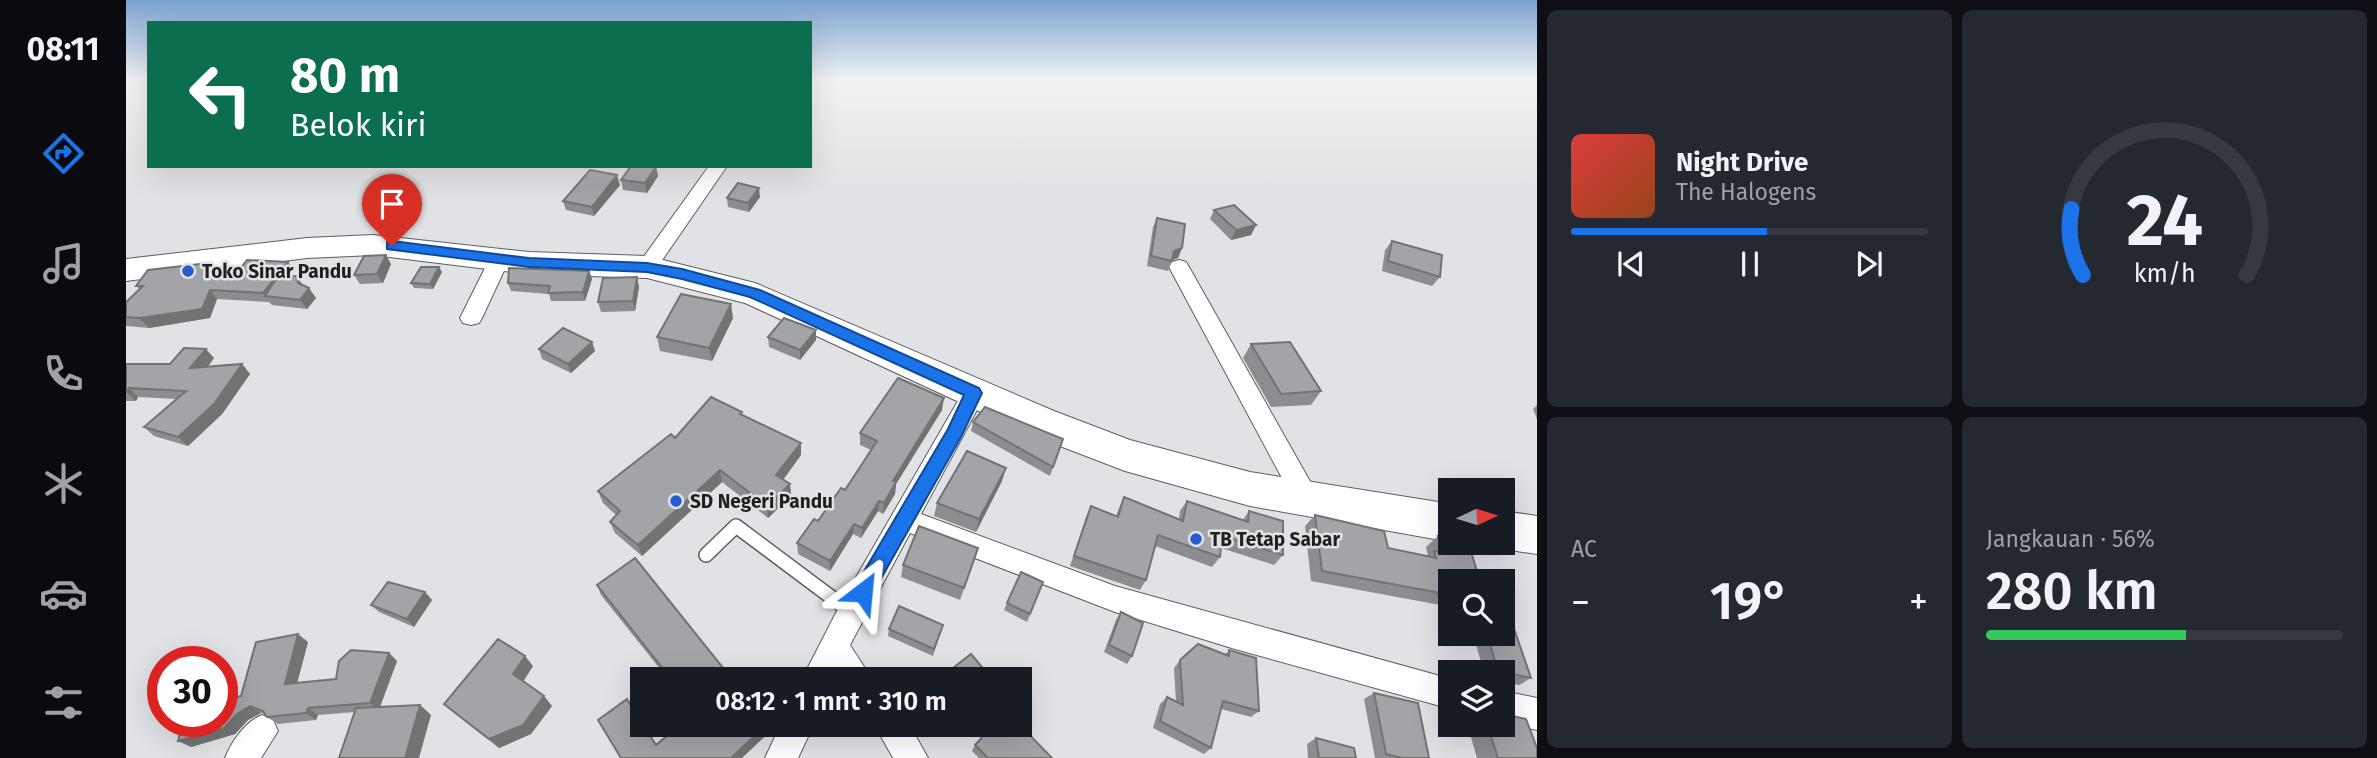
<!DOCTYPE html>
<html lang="id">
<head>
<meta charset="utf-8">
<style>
	body { margin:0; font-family:"Fira Sans",sans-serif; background:#242831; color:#f1f3f6; height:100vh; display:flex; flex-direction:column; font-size:26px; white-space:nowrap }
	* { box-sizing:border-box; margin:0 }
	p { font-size:23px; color:#9ea1a6 }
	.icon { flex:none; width:38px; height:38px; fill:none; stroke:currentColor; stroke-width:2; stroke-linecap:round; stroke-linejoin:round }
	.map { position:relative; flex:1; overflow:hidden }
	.details { display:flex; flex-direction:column; gap:10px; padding:10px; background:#0d0f14; width:840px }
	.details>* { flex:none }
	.banner { position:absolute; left:21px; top:21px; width:665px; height:147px; border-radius:0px; box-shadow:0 7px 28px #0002; background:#0b6e4f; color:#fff; overflow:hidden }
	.needle { width:46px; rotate:86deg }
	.tools { position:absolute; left:1312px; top:478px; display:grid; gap:14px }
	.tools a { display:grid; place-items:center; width:77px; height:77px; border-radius:0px; background:#171b24; box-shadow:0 7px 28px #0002; font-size:35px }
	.speed { position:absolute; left:21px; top:646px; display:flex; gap:14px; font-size:35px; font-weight:700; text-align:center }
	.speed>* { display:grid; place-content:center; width:91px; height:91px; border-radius:50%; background:#171b24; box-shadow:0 7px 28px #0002; line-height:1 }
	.speed .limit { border:10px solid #d22; background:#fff; color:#111 }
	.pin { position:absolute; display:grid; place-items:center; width:60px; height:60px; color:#fff; margin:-72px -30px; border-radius:50% 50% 50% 0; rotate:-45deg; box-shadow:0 0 7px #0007 }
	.pin .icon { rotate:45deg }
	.me { position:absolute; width:77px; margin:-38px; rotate:29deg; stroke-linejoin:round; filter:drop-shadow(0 0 5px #0008) }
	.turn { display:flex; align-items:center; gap:24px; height:147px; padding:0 28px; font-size:32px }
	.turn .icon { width:91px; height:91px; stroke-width:2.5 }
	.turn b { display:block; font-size:49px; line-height:60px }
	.big { font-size:52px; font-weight:600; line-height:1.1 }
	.details .tile { flex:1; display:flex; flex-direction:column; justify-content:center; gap:10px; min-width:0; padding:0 24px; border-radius:10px; background:#242831 }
	.details .dial { align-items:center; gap:0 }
	.dial svg { height:182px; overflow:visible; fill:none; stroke:#363941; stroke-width:7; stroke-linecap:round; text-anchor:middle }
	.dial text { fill:#f1f3f6; stroke:none }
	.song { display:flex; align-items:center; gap:21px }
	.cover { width:84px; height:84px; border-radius:10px; background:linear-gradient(135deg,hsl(0 70% 55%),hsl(20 70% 35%)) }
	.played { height:7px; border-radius:4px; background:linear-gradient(90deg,#1a73e8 55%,#363941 55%) }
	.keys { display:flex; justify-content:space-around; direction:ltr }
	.heat { display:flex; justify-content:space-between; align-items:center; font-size:38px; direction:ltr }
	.charge { height:10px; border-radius:5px; background:linear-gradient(90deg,#34c759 56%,#363941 0) }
	.details .tiles { flex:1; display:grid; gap:10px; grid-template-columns:repeat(2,1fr) }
	.trip { position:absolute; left:504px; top:667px; width:402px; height:70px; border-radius:0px; background:#171b24; box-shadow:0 7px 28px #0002; font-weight:600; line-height:70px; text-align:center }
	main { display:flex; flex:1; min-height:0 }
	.tab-bar { display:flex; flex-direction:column; width:126px; justify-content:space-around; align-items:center; background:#090b0e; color:#9ea1a6 }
	.tab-bar .icon { width:49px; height:49px }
	.tab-bar .on { color:#1a73e8 }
	.tab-bar b { font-size:32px; color:#f1f3f6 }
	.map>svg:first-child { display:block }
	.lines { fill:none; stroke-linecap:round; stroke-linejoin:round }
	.service-casing { stroke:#5c5e60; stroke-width:16 }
	.minor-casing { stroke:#5c5e60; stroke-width:2 }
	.trunk-casing { stroke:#5c5e60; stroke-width:2 }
	.service { stroke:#fff; stroke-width:13 }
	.minor { fill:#fff; fill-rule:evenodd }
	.trunk { fill:#fff; fill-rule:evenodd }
	.wall { fill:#8c8d90 }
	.shaded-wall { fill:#727375 }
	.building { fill:#a3a4a7; stroke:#727375; stroke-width:2 }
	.route { fill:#1a73e8; stroke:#114b97; stroke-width:2 }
	.poi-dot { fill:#275cca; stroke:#e0e2e5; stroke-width:2.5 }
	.labels { text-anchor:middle; stroke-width:5; stroke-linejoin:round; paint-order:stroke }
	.poi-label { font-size:19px; font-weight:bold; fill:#1f2021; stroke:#e0e2e5; text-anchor:start }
</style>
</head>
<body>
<main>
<nav class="tab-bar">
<b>08:11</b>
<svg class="icon on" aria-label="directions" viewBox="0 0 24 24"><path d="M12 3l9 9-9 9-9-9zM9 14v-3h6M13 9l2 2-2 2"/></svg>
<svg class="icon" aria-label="music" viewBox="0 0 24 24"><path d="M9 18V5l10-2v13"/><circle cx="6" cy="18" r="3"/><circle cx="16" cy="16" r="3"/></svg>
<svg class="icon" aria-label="phone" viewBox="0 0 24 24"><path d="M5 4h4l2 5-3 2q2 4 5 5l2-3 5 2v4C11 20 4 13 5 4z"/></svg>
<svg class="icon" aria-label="climate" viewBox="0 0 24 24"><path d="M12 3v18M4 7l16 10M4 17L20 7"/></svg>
<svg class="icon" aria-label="car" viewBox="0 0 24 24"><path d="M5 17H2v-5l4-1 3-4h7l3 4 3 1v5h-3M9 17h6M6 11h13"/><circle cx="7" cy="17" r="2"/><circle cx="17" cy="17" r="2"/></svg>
<svg class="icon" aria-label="filters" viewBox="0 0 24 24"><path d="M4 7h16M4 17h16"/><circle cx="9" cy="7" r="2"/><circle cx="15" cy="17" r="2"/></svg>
</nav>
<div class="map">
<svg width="1411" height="758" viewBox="0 0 1411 758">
	<rect width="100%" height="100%" fill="#e0e2e5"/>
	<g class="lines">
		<defs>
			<path id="service" d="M 580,555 L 610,526 L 725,612"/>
			<path id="minor" d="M 583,166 L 601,166 L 528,272 L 514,272 L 511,267 L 514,262 Z
				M 373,254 L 380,255 L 383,260 L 356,318 L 353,323 L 345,325 L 337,323 L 334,318 L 363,260 L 366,255 Z
				M 1053,260 L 1060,262 L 1063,267 L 1190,492 L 1194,500 L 1190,508 L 1181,511 L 1172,508 L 1043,267 L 1046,262 Z
				M 848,384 L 856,387 L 860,393 L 795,514 L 989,586 L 1325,679 L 1325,709 L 1109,649 L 989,612 L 784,533 L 724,645 L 746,679 L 713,679 L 710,674 L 707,679 L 676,679 L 714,605 L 840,387 Z
				M 1377,691 L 1411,698 L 1411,730 L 1377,722 Z
				M 136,715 L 147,720 L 152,731 L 135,758 L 99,758 C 106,741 119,722 136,715 Z
				M 655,724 L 688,724 L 672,758 L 639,758 Z
				M 748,724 L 783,724 L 802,758 L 767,758 Z"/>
			<path id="trunk" d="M 247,235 L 403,252 L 521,256 L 629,283 L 928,411 L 1004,440 L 1124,472 L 1325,504 L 1325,542 L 1124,506 L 999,471 L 900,433 L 619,303 L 521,278 L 403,274 L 247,255 L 181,258 L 0,281 L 0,259 L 181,238 Z
				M 1377,511 L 1411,516 L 1411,554 L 1377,549 L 1362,543 L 1377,542 Z"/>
		</defs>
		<use href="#service" class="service-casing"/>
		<use href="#minor" class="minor-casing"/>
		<use href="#trunk" class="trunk-casing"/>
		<use href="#service" class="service"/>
		<use href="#minor" class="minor"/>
		<use href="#trunk" class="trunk"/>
	</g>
	<path class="wall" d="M 530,167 L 532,176 L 521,193 L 497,190 L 495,180 Z
		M 494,185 L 468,216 L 440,210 L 437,201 Z
		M 634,197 L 623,212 L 602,207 L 601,198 Z
		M 1088,210 L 1130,225 L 1125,235 L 1105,240 L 1084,219 Z
		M 1031,218 L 1056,248 L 1052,258 L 1046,260 L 1042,271 L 1021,266 L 1027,227 Z
		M 1266,241 L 1314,277 L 1306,286 L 1256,271 L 1259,250 Z
		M 82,263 L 92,277 L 168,271 L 163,277 L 171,276 L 177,285 L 190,298 L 181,309 L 146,305 L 143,302 L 91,299 L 84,318 L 23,328 L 0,326 L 0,302 L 13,289 L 10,286 Z
		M 265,264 L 257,283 L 234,284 L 228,275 Z
		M 463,271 L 466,279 L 459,301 L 425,301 L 423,294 L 385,291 L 382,283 Z
		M 316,272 L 307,289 L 288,288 L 285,283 Z
		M 511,277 L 513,287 L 509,311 L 475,312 L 472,302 Z
		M 607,318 L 586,361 L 534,351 L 531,337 Z
		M 690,330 L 690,340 L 674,360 L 643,347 L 642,337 Z
		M 466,342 L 469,351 L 445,373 L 416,359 L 413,349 Z
		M 1125,344 L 1195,391 L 1185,405 L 1145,407 L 1117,358 Z
		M 88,358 L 82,367 L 116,364 L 124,374 L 96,414 L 62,446 L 28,436 L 18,427 L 50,399 L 12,397 L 10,401 L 0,401 L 0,364 L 44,364 Z
		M 1411,405 L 1411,419 L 1407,409 Z
		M 816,410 L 770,484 L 769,494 L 757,514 L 752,511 L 735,538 L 727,534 L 704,571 L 672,554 L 671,543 L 719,490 L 745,450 L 734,445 L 734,433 Z
		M 616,412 L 617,415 L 675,443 L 675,455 L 657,479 L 664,484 L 665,496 L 642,518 L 596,482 L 516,556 L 489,533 L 484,522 L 490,515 L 477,503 L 472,491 L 549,438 Z
		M 847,422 L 937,439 L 924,476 L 845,431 Z
		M 876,481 L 850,532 L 808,516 L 811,503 Z
		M 998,497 L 1053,519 L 1054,511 L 1061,501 L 1117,520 L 1123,511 L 1157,555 L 1148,565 L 1095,548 L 1094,557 L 1086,567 L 1029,546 L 1020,580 L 1014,590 L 944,566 L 960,517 L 965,506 L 990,516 L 993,508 Z
		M 1189,515 L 1262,548 L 1302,556 L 1300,547 L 1312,536 L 1325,581 L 1325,607 L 1185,581 L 1179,526 Z
		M 848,561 L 834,600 L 775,577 L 777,565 Z
		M 917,582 L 901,622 L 878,610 L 881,603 Z
		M 471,585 L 606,679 L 542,679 L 475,595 Z
		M 299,592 L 306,600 L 288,627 L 253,612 L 245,605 Z
		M 995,612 L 1006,656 L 1001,664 L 978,652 L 990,620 Z
		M 817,625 L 807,656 L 762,636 L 763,629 Z
		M 1347,634 L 1377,634 L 1405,678 L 1393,685 L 1377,682 L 1377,672 L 1358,672 Z
		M 182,642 L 171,683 L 210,679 L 263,653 L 271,661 L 254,707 L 294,705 L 305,715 L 229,712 L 192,715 L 190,720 L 152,724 L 141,717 L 139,714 L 135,713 L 122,720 L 109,734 L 65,747 L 115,696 Z
		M 1103,650 L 1133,711 L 1125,717 L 1095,709 L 1085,748 L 1078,754 L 1027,728 L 1034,704 L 1041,697 L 1050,702 L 1048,668 L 1054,660 L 1099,655 Z
		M 407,666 L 397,681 L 426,706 L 405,734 L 373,748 L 329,713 L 318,704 Z
		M 1248,693 L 1303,758 L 1249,758 L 1238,699 Z
		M 810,724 L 831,724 L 818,735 Z
		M 1341,724 L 1377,724 L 1411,758 L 1351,758 Z
		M 1190,738 L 1230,758 L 1182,758 L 1181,744 Z
		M 849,745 L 926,758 L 853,758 L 846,751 Z"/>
	<path class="shaded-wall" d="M 530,167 L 532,176 L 521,193 L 519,183 Z
		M 491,175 L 494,185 L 468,216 L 466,207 Z
		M 633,188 L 634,197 L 623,212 L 622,203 Z
		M 1130,225 L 1125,235 L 1105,240 L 1110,230 Z
		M 1056,248 L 1052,258 L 1044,261 L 1048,251 Z
		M 260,255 L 265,264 L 257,283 L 251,274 Z
		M 162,262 L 168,271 L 148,297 L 139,296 L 137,293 Z
		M 82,263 L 90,272 L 97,287 L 90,278 Z
		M 313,267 L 316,272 L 307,289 L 304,284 Z
		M 463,271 L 466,279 L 459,301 L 457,292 Z
		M 511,277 L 513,287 L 509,311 L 507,301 Z
		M 183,288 L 190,298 L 181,309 L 174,300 Z
		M 84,290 L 91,299 L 84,318 L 23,328 L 14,318 Z
		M 605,304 L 607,318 L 586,361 L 583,348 Z
		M 690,330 L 690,340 L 674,360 L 674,350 Z
		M 466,342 L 469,351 L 445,373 L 442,364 Z
		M 80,349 L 88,358 L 73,377 L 64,368 Z
		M 116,364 L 124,374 L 96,414 L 62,446 L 52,437 Z
		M 3,388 L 12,397 L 10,401 L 0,392 Z
		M 818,398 L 816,410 L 770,484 L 769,494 L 757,514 L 758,503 L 767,481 Z
		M 675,443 L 675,455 L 652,487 L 650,475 Z
		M 880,468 L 876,481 L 850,532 L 853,519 Z
		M 594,470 L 596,482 L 516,556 L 512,545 Z
		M 664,484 L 665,496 L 642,518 L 641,506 Z
		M 753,501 L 752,511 L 735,538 L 736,528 Z
		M 728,524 L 727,534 L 704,571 L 704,561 Z
		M 299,592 L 306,600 L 288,627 L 281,619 Z
		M 172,634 L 182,642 L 169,691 L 159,684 Z
		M 263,653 L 271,661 L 253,709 L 244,703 Z
		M 399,656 L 407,666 L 395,685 L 387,674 Z
		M 418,696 L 426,706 L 405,734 L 373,748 L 363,739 Z
		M 294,705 L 305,715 L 293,758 L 279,758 Z
		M 124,706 L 135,713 L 122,720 L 109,734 L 65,747 L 52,741 L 111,714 Z
		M 182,708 L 192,715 L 190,720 L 180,713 Z
		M 641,724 L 650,724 L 650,726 L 616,758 L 605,758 Z
		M 825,724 L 831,724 L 818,735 L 820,729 Z"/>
	<path class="building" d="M 505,166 L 528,166 L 530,167 L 519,183 L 495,180 Z
		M 464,170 L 491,175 L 466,207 L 437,201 Z
		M 612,183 L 633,188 L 622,203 L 601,198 Z
		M 1108,205 L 1130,225 L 1110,230 L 1088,210 Z
		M 1031,218 L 1059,224 L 1056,248 L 1048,251 L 1046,261 L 1025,256 Z
		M 1266,241 L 1316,255 L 1314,277 L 1262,261 Z
		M 260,255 L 251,274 L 228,275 L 238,256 Z
		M 121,260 L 162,262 L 137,293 L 84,290 L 76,309 L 14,318 L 0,317 L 0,302 L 17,286 L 10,286 L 22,270 L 82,263 L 90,278 L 109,275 Z
		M 295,267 L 313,267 L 304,284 L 285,283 Z
		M 383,268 L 463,271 L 457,292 L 422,293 L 424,286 L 382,283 Z
		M 171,276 L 172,283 L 183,288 L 174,300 L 139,296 L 150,279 Z
		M 511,277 L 507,301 L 472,302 L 477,278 Z
		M 555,294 L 605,304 L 583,348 L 531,337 Z
		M 658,318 L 690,330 L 674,350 L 642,337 Z
		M 437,328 L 466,342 L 442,364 L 413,349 Z
		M 1164,342 L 1195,391 L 1155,394 L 1125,344 Z
		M 58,348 L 80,349 L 64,368 L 116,364 L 88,404 L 52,437 L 18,427 L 60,391 L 3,388 L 0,392 L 0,364 L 44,364 Z
		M 772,378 L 818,398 L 767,481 L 770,482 L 758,503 L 753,501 L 736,528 L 728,524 L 704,561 L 671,543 L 688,519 L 692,521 L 715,488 L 719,490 L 751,441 L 734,433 Z
		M 585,397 L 616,412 L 614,414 L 675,443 L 650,475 L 664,484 L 641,506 L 594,470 L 512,545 L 484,522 L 494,511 L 472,491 L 545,434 L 549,438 Z
		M 859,407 L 937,439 L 927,467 L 847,422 Z
		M 841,451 L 880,468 L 853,519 L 811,503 Z
		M 998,497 L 1057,521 L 1061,501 L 1122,522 L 1123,511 L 1157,521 L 1157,555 L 1096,536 L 1094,557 L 1032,535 L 1020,580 L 948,556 L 965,506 L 992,517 Z
		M 1189,515 L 1258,531 L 1262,548 L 1310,558 L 1308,551 L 1317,553 L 1312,536 L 1325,539 L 1325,542 L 1342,542 L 1354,581 L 1325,581 L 1325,595 L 1196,571 Z
		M 793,526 L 852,548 L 838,588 L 777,565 Z
		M 509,558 L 606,679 L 545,679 L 471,585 Z
		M 895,572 L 917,582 L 904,614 L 881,603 Z
		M 262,582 L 299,592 L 281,619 L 245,605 Z
		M 773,606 L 817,625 L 808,649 L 763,629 Z
		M 995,612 L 1017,623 L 1006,656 L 983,645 Z
		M 1377,615 L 1384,617 L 1405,678 L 1372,671 L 1361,634 L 1377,634 Z
		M 172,634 L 159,684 L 210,679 L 213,661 L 225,650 L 263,653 L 244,703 L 182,708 L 180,713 L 141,717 L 137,711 L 124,706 L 111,714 L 98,728 L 52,741 L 57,721 L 96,721 L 96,701 L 115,696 L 130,642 Z
		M 372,639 L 399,656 L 387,674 L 418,696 L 397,725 L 363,739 L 318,704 Z
		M 1072,644 L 1103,656 L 1103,650 L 1130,658 L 1133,711 L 1097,701 L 1085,748 L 1034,721 L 1041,697 L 1057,705 L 1054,660 Z
		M 845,654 L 866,679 L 813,679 Z
		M 1248,693 L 1292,703 L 1303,758 L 1276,758 L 1260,754 Z
		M 501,699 L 516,724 L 517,724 L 530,745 L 555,724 L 641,724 L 605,758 L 495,758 L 472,720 Z
		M 294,705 L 279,758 L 213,758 L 230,708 Z
		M 1377,714 L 1400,719 L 1411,748 L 1411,758 L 1372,758 L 1361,724 L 1377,724 Z
		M 817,724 L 825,724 L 820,729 Z
		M 868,724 L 893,724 L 926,758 L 862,758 L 849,745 Z
		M 1190,738 L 1228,748 L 1230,758 L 1193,758 Z"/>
	<linearGradient id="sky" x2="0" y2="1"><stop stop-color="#7ba3cf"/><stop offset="0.43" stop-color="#f1f2f3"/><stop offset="1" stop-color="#f1f2f3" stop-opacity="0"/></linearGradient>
	<rect width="1411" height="186" fill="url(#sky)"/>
	<path class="route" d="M 266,241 L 403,258 L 521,263 L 556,269 L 634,290 L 853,388 L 856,393 L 835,437 L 744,598 L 737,601 L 730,598 L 727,592 L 730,585 L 822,429 L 838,395 L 624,297 L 556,279 L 521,272 L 403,267 L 261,249 L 261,242 Z"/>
	<g class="poi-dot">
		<circle cx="62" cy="271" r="7"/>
		<circle cx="550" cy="501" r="7"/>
		<circle cx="1070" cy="539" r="7"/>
	</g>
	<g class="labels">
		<g class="poi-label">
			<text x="76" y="278">Toko Sinar Pandu</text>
			<text x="564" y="508">SD Negeri Pandu</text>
			<text x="1084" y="546">TB Tetap Sabar</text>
		</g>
	</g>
</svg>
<div class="tools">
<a><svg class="needle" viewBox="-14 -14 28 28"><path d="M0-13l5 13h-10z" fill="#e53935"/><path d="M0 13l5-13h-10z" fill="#9ea1a6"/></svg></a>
<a><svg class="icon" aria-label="search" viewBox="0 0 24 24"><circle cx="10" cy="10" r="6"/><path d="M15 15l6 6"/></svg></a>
<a><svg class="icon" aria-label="layers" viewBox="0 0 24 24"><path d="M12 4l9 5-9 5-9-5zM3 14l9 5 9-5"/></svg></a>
</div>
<div class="speed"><div class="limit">30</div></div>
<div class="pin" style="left:266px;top:246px;background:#d93025"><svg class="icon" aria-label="arrive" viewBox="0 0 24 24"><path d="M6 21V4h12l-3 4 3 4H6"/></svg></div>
<svg class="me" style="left:737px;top:592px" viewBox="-20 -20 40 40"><path d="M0-17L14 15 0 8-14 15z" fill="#1a73e8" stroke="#fff" stroke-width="4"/></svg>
<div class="trip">08:12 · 1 mnt · 310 m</div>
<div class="banner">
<div class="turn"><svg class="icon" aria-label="left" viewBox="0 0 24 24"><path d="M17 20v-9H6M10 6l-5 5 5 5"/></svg><div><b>80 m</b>Belok kiri</div></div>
</div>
</div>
<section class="details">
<div class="tiles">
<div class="tile">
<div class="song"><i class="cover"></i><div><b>Night Drive</b><p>The Halogens</p></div></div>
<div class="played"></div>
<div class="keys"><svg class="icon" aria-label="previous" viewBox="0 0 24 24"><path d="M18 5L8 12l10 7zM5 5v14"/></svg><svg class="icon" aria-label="pause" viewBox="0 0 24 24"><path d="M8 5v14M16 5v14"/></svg><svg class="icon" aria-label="next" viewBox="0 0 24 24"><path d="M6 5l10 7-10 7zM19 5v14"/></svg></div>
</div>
<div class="tile dial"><svg viewBox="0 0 100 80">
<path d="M14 69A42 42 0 1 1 86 69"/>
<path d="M14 69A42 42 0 0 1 9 40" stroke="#1a73e8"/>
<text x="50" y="56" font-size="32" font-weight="700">24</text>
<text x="50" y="72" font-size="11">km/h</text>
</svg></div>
<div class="tile"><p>AC</p>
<div class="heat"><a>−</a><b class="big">19°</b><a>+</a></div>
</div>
<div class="tile"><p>Jangkauan · 56%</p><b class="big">280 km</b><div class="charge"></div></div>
</div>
</section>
</main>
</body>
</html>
